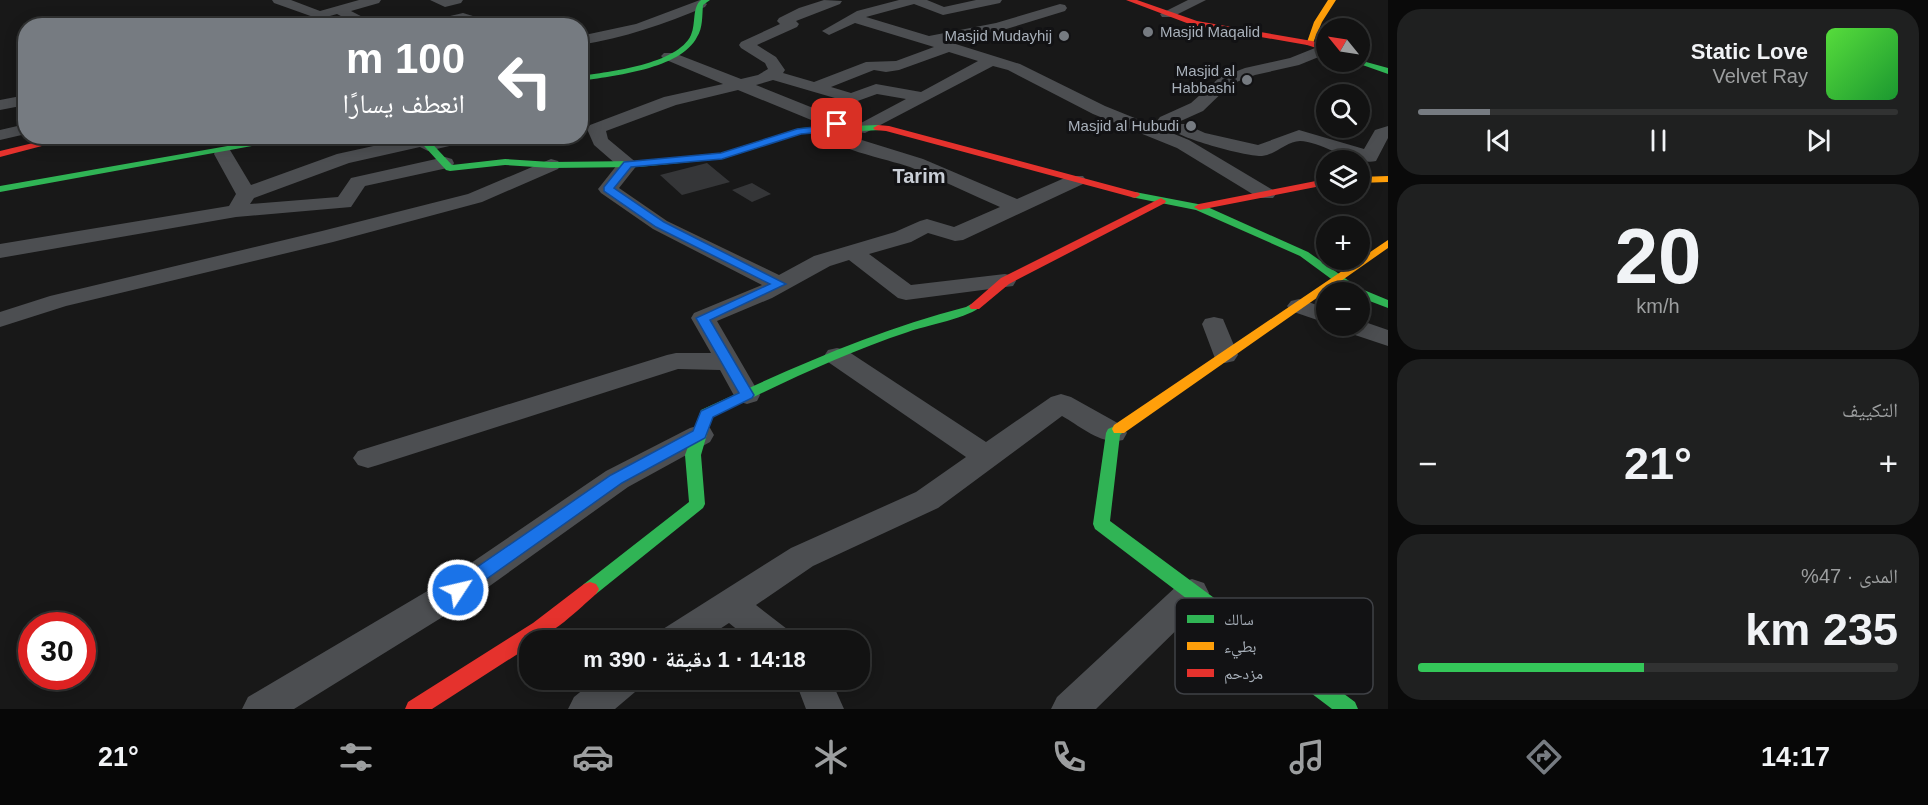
<!DOCTYPE html>
<html lang="ar">
<head>
<meta charset="utf-8">
<style>
	body { margin:0; font-family:Helvetica,"Noto Naskh Arabic",sans-serif; background:#1f2020; color:#f1f3f6; direction:rtl; height:100vh; display:flex; flex-direction:column; font-size:22px; white-space:nowrap }
	* { box-sizing:border-box; margin:0 }
	p { font-size:20px; color:#9c9e9f }
	.icon { flex:none; width:33px; height:33px; fill:none; stroke:currentColor; stroke-width:2; stroke-linecap:round; stroke-linejoin:round }
	.map { position:relative; flex:1; overflow:hidden; direction:ltr }
	.drawer { display:flex; flex-direction:column; gap:9px; padding:9px; background:#0a0a0a; width:540px }
	.drawer>* { flex:none }
	.hud { position:absolute; left:18px; top:18px; width:570px; height:126px; border-radius:24px; box-shadow:0 3px 15px #0003,0 0 0 2px #313232; direction:rtl; background:#767b81; color:#fff; overflow:hidden }
	.needle { width:39px; rotate:300deg }
	.fabs { position:absolute; left:1316px; top:18px; display:grid; gap:12px }
	.fabs a { display:grid; place-items:center; width:54px; height:54px; border-radius:50%; background:#121212; box-shadow:0 3px 15px #0003,0 0 0 2px #313232; font-size:30px }
	.speed { position:absolute; left:18px; top:612px; display:flex; gap:12px; font-size:30px; font-weight:700; text-align:center }
	.speed>* { display:grid; place-content:center; width:78px; height:78px; border-radius:50%; background:#121212; box-shadow:0 3px 15px #0003,0 0 0 2px #313232; line-height:1 }
	.speed .limit { border:9px solid #d22; background:#fff; color:#111 }
	.pin { position:absolute; display:grid; place-items:center; width:51px; height:51px; color:#fff; margin:-26px; border-radius:12px; box-shadow:0 3px 9px #0006 }
	.me { position:absolute; width:66px; margin:-33px; rotate:55deg; stroke-linejoin:round; filter:drop-shadow(0 0 4px #0008) }
	.turn { display:flex; align-items:center; gap:21px; height:126px; padding:0 24px; font-size:27px }
	.turn .icon { width:78px; height:78px; stroke-width:2.5 }
	.turn b { display:block; font-size:42px; line-height:51px }
	.big { font-size:45px; font-weight:700; line-height:1.1 }
	.drawer .widget { flex:1; display:flex; flex-direction:column; justify-content:center; gap:9px; min-width:0; padding:0 21px; border-radius:24px; background:#1f2020 }
	.drawer .dial { align-items:center; gap:0 }
	.dial b { font-size:78px; line-height:1 }
	.song { display:flex; align-items:center; gap:18px }
	.cover { width:72px; height:72px; border-radius:9px; background:linear-gradient(135deg,hsl(110 70% 55%),hsl(130 70% 35%)) }
	.played { height:6px; border-radius:3px; background:linear-gradient(90deg,#767b81 15%,#313232 15%) }
	.keys { display:flex; justify-content:space-around; direction:ltr }
	.heat { display:flex; justify-content:space-between; align-items:center; font-size:33px; direction:ltr }
	.charge { height:9px; border-radius:4px; background:linear-gradient(90deg,#34c759 47%,#313232 0) }
	.trip { position:absolute; left:519px; top:630px; width:351px; height:60px; border-radius:24px; background:#121212; box-shadow:0 3px 15px #0003,0 0 0 2px #313232; font-weight:700; line-height:60px; text-align:center; direction:rtl }
	.tab-bar { display:flex; height:96px; justify-content:space-around; align-items:center; background:#070707; color:#9c9e9f }
	.tab-bar .icon { width:42px; height:42px }
	.tab-bar .selected { color:#767b81 }
	.tab-bar b { font-size:27px; color:#f1f3f6 }
	main { display:flex; flex:1; min-height:0 }
	.map>svg:first-child { display:block }
	.building { fill:#353638 }
	.lines { fill:none; stroke-linecap:round; stroke-linejoin:round }
	.street { fill:#4c4e51; fill-rule:evenodd }
	.fast { fill:#30b455; fill-rule:evenodd }
	.slow { fill:#ff9f0a; fill-rule:evenodd }
	.jam { fill:#e5322d; fill-rule:evenodd }
	.route { fill:#1a73e8; stroke:#114b97; stroke-width:1.5 }
	.poi-dot { fill:#767b81; stroke:#121214; stroke-width:2 }
	.labels { text-anchor:middle; stroke-width:6; stroke-linejoin:round; paint-order:stroke }
	.far-poi-label { font-size:15px; fill:#a8b0ba; stroke:#121214; text-anchor:end }
	.far-district-label { font-size:20px; font-weight:bold; fill:#c9ced6; stroke:#121214 }
	.key { fill:#121214; stroke:#3f4146; stroke-width:1.5 }
	.key-label { font-size:16px; fill:#a8b0ba }
</style>
</head>
<body>
<main>
<section class="drawer">
<div class="widget">
<div class="song"><i class="cover"></i><div><b>Static Love</b><p>Velvet Ray</p></div></div>
<div class="played"></div>
<div class="keys"><svg class="icon" aria-label="previous" viewBox="0 0 24 24"><path d="M18 5L8 12l10 7zM5 5v14"/></svg><svg class="icon" aria-label="pause" viewBox="0 0 24 24"><path d="M8 5v14M16 5v14"/></svg><svg class="icon" aria-label="next" viewBox="0 0 24 24"><path d="M6 5l10 7-10 7zM19 5v14"/></svg></div>
</div>
<div class="widget dial"><b>20</b><p>km/h</p></div>
<div class="widget"><p>التكييف</p>
<div class="heat"><a>−</a><b class="big">21°</b><a>+</a></div>
</div>
<div class="widget"><p>المدى · 47%</p><b class="big">235 km</b><div class="charge"></div></div>
</section>
<div class="map">
<svg width="1388" height="709" viewBox="0 0 1388 709">
	<rect width="100%" height="100%" fill="#181818"/>
	<path class="building" d="M 707,163 L 730,182 L 682,195 L 660,175 Z
		M 752,183 L 771,194 L 752,202 L 732,190 Z"/>
	<g class="lines">
		<path class="street" d="M 272,0 L 291,0 L 320,11 L 359,0 L 381,0 L 379,3 L 351,11 L 380,26 L 360,26 L 337,14 L 319,19 L 274,3 Z
			M 430,0 L 463,0 L 461,3 L 445,7 Z
			M 700,0 L 707,4 L 705,7 C 664,24 624,38 580,45 L 580,36 L 636,24 Z
			M 824,0 L 842,1 L 840,4 L 796,21 L 799,24 L 797,27 L 757,45 L 776,57 L 785,70 L 783,73 L 814,82 L 866,62 L 896,61 L 934,47 L 855,23 L 829,35 L 822,31 L 857,11 L 899,0 L 927,0 L 944,7 L 976,0 L 1002,0 L 1000,3 L 943,15 L 914,4 L 866,17 L 929,36 L 996,23 L 1060,4 L 1065,5 L 1067,8 L 1065,11 L 1003,30 L 946,41 L 1020,64 L 1105,106 L 1189,140 L 1273,190 L 1276,194 L 1273,198 L 1259,198 L 1177,148 L 1093,114 L 1008,70 L 993,66 L 865,133 L 859,132 L 856,128 L 859,124 L 906,99 L 877,94 L 852,103 L 773,80 L 756,85 L 843,120 L 846,124 L 838,130 L 852,137 L 923,159 L 1017,199 L 1069,176 L 1083,176 L 1086,180 L 1083,184 L 963,240 L 955,241 L 928,233 L 911,242 L 869,254 L 911,285 L 1005,274 L 1013,276 L 1016,281 L 1013,286 L 906,300 L 898,298 L 849,260 L 830,266 L 772,298 L 717,321 L 760,395 L 757,401 L 747,404 L 737,401 L 720,370 L 678,369 L 378,465 L 368,468 L 358,465 L 353,458 L 358,451 L 667,355 L 676,353 L 711,353 L 691,318 L 694,313 L 762,285 L 653,229 L 601,193 L 598,189 L 617,165 L 594,145 L 587,129 L 590,125 L 664,97 L 723,84 L 664,59 L 661,56 L 664,53 L 674,53 L 741,79 L 758,75 L 768,69 L 765,63 L 741,48 L 739,45 L 741,42 L 780,24 L 777,21 L 779,18 L 799,8 ZM 949,52 L 978,61 L 921,92 L 876,84 L 851,93 L 831,87 L 874,70 L 886,72 L 899,70 ZM 738,90 L 821,124 L 815,129 C 828,148 887,159 910,167 C 940,179 970,194 1000,207 L 954,227 L 927,219 L 920,221 L 895,232 L 814,256 L 779,275 L 667,221 L 619,188 L 638,164 L 608,139 L 606,131 L 676,105 Z
			M 1188,0 L 1206,0 L 1172,17 L 1162,17 L 1160,14 Z
			M 463,13 L 486,20 L 549,16 L 575,26 L 475,26 C 459,20 437,26 418,26 L 420,23 Z
			M 1325,44 L 1326,54 L 1299,65 L 1255,75 L 1231,84 L 1203,111 L 1174,124 L 1185,124 L 1205,133 L 1258,145 L 1299,130 L 1364,149 L 1375,130 L 1388,126 L 1388,138 L 1376,161 C 1354,166 1321,141 1300,141 C 1287,141 1275,155 1262,156 C 1248,157 1177,138 1170,128 L 1172,125 L 1160,125 L 1157,121 L 1160,117 L 1191,103 L 1219,78 L 1245,68 L 1290,58 Z
			M 26,95 L 26,105 L 0,110 L 0,100 Z
			M 26,124 L 26,134 L 0,140 L 0,130 Z
			M 419,136 L 432,139 L 478,136 L 475,140 L 428,151 L 420,147 L 349,163 L 254,198 L 250,204 L 338,197 L 351,178 L 445,157 L 452,159 L 454,163 L 452,167 L 365,186 L 351,207 L 236,217 L 0,258 L 0,244 L 229,206 L 236,194 L 214,154 L 216,150 L 230,150 L 251,185 L 337,154 Z
			M 551,159 L 558,161 L 561,165 L 558,169 L 482,202 L 333,242 L 66,306 L 0,327 L 0,312 L 50,296 L 322,231 L 468,194 Z
			M 1299,299 L 1326,308 L 1326,323 L 1291,311 L 1287,306 L 1291,301 Z
			M 1214,317 L 1223,319 L 1238,355 L 1234,361 L 1225,363 L 1216,361 L 1202,324 L 1205,319 Z
			M 1359,320 L 1388,330 L 1388,346 L 1343,331 L 1340,326 L 1359,326 Z
			M 837,348 L 846,350 L 986,442 L 1051,397 L 1061,394 L 1071,397 L 1123,426 L 1127,433 L 1123,440 C 1102,446 1080,426 1062,416 L 938,508 L 813,566 L 756,605 L 787,629 L 792,640 L 750,640 L 729,623 L 703,640 L 658,640 L 663,629 L 791,548 L 916,492 L 966,457 L 828,362 L 824,356 L 828,350 Z
			M 700,425 L 710,428 L 714,435 L 710,442 L 628,487 L 470,600 L 294,709 L 242,709 L 248,697 L 446,580 L 606,471 L 690,428 Z
			M 1192,579 L 1204,583 L 1209,593 L 1204,603 L 1096,709 L 1051,709 L 1057,697 L 1180,583 Z
			M 595,680 L 640,680 L 635,692 L 615,709 L 568,709 L 574,697 Z
			M 795,680 L 831,680 L 844,709 L 806,709 Z"/>
		<path class="fast" d="M 701,0 L 710,0 L 703,5 C 702,16 703,28 697,37 C 681,69 613,76 580,81 L 580,76 C 609,72 678,64 691,35 C 696,24 692,7 701,0 Z
			M 1359,60 L 1388,68 L 1388,74 L 1354,62 Z
			M 878,125 L 883,128 L 881,130 L 801,134 L 722,159 L 638,167 L 551,168 L 505,165 L 450,171 L 446,170 L 415,136 L 425,136 L 452,165 L 505,159 L 551,162 L 638,161 L 721,153 L 800,128 Z
			M 284,136 L 307,136 L 0,192 L 0,186 Z
			M 1135,192 L 1203,205 L 1308,252 L 1359,288 L 1388,300 L 1388,308 L 1359,297 L 1359,292 L 1349,292 L 1300,256 L 1196,210 L 1131,197 L 1131,193 Z
			M 975,302 L 981,306 C 972,317 924,326 908,332 C 841,354 776,386 712,417 L 701,455 L 705,504 L 703,508 L 596,594 L 590,596 L 584,594 L 581,589 L 584,584 L 689,502 L 685,455 L 701,410 C 787,370 873,331 966,307 Z
			M 1119,424 L 1124,425 L 1126,429 L 1120,435 L 1110,521 L 1355,702 L 1358,709 L 1332,709 L 1095,529 L 1093,524 L 1106,433 L 1108,429 Z"/>
		<path class="slow" d="M 1328,0 L 1336,0 L 1322,22 L 1313,43 L 1306,45 L 1314,22 Z
			M 1388,176 L 1388,182 L 1359,183 L 1359,177 Z
			M 1388,240 L 1388,248 L 1124,433 L 1114,433 L 1112,429 L 1114,425 Z"/>
		<path class="jam" d="M 1126,0 L 1137,0 L 1197,21 L 1312,41 L 1326,46 L 1326,51 L 1307,45 L 1192,25 Z
			M 878,125 L 889,126 L 1139,193 L 1140,195 L 1135,198 L 886,131 L 875,130 L 873,128 Z
			M 62,136 L 80,136 L 0,157 L 0,151 Z
			M 1326,179 L 1326,185 L 1199,210 L 1194,207 L 1199,204 Z
			M 1161,198 L 1166,201 L 1165,203 L 1009,284 L 979,309 L 971,309 L 969,306 L 1001,278 Z
			M 590,582 L 596,584 L 599,589 L 596,594 C 581,607 548,640 530,640 L 530,646 L 432,709 L 405,709 L 408,702 L 533,623 L 584,584 Z"/>
	</g>
	<path class="route" d="M 837,121 L 840,122 L 840,126 L 824,132 L 801,134 L 722,159 L 631,167 L 614,188 L 664,222 L 786,284 L 710,320 L 754,395 L 752,398 L 713,417 L 705,438 L 622,483 L 464,595 L 458,597 L 451,595 L 449,590 L 451,585 L 611,475 L 693,431 L 701,411 L 739,393 L 696,318 L 770,284 L 656,227 L 604,191 L 604,187 L 624,162 L 721,153 L 797,129 L 823,126 Z"/>
	<g class="poi-dot">
		<circle cx="1148" cy="32" r="6"/>
		<circle cx="1064" cy="36" r="6"/>
		<circle cx="1247" cy="80" r="6"/>
		<circle cx="1191" cy="126" r="6"/>
	</g>
	<g class="labels">
		<g class="far-poi-label">
			<text x="1160" y="37" text-anchor="start">Masjid Maqalid</text>
			<text x="1052" y="41">Masjid Mudayhij</text>
			<text x="1235" y="76">Masjid al<tspan x="1235" dy="17">Habbashi</tspan></text>
			<text x="1179" y="131">Masjid al Hubudi</text>
		</g>
		<g class="far-district-label">
			<text x="919" y="183">Tarim</text>
		</g>
	</g>
	<rect x="1175" y="598" width="198" height="96" rx="9" class="key"/>
	<rect x="1187" y="615" width="27" height="8" fill="#30b455"/>
	<rect x="1187" y="642" width="27" height="8" fill="#ff9f0a"/>
	<rect x="1187" y="669" width="27" height="8" fill="#e5322d"/>
	<g class="key-label">
		<text x="1224" y="625">سالك</text>
		<text x="1224" y="652">بطيء</text>
		<text x="1224" y="679">مزدحم</text>
	</g>
</svg>
<div class="fabs">
<a><svg class="needle" viewBox="-14 -14 28 28"><path d="M0-13l5 13h-10z" fill="#e53935"/><path d="M0 13l5-13h-10z" fill="#9c9e9f"/></svg></a>
<a><svg class="icon" aria-label="search" viewBox="0 0 24 24"><circle cx="10" cy="10" r="6"/><path d="M15 15l6 6"/></svg></a>
<a><svg class="icon" aria-label="layers" viewBox="0 0 24 24"><path d="M12 4l9 5-9 5-9-5zM3 14l9 5 9-5"/></svg></a>
<a>+</a>
<a>−</a>
</div>
<div class="speed"><div class="limit">30</div></div>
<div class="pin" style="left:837px;top:124px;background:#d93025"><svg class="icon" aria-label="arrive" viewBox="0 0 24 24"><path d="M6 21V4h12l-3 4 3 4H6"/></svg></div>
<svg class="me" style="left:458px;top:590px" viewBox="-20 -20 40 40"><circle r="17" fill="#1a73e8" stroke="#fff" stroke-width="3"/><path d="M0-11L8 9 0 5-8 9z" fill="#fff"/></svg>
<div class="trip">14:18 · 1 دقيقة · 390 m</div>
<div class="hud">
<div class="turn"><svg class="icon" aria-label="left" viewBox="0 0 24 24"><path d="M17 20v-9H6M10 6l-5 5 5 5"/></svg><div><b>100 m</b>انعطف يسارًا</div></div>
</div>
</div>
</main>
<nav class="tab-bar">
<b>14:17</b>
<svg class="icon selected" aria-label="directions" viewBox="0 0 24 24"><path d="M12 3l9 9-9 9-9-9zM9 14v-3h6M13 9l2 2-2 2"/></svg>
<svg class="icon" aria-label="music" viewBox="0 0 24 24"><path d="M9 18V5l10-2v13"/><circle cx="6" cy="18" r="3"/><circle cx="16" cy="16" r="3"/></svg>
<svg class="icon" aria-label="phone" viewBox="0 0 24 24"><path d="M5 4h4l2 5-3 2q2 4 5 5l2-3 5 2v4C11 20 4 13 5 4z"/></svg>
<svg class="icon" aria-label="climate" viewBox="0 0 24 24"><path d="M12 3v18M4 7l16 10M4 17L20 7"/></svg>
<svg class="icon" aria-label="car" viewBox="0 0 24 24"><path d="M5 17H2v-5l4-1 3-4h7l3 4 3 1v5h-3M9 17h6M6 11h13"/><circle cx="7" cy="17" r="2"/><circle cx="17" cy="17" r="2"/></svg>
<svg class="icon" aria-label="filters" viewBox="0 0 24 24"><path d="M4 7h16M4 17h16"/><circle cx="9" cy="7" r="2"/><circle cx="15" cy="17" r="2"/></svg>
<b>21°</b>
</nav>
</body>
</html>
